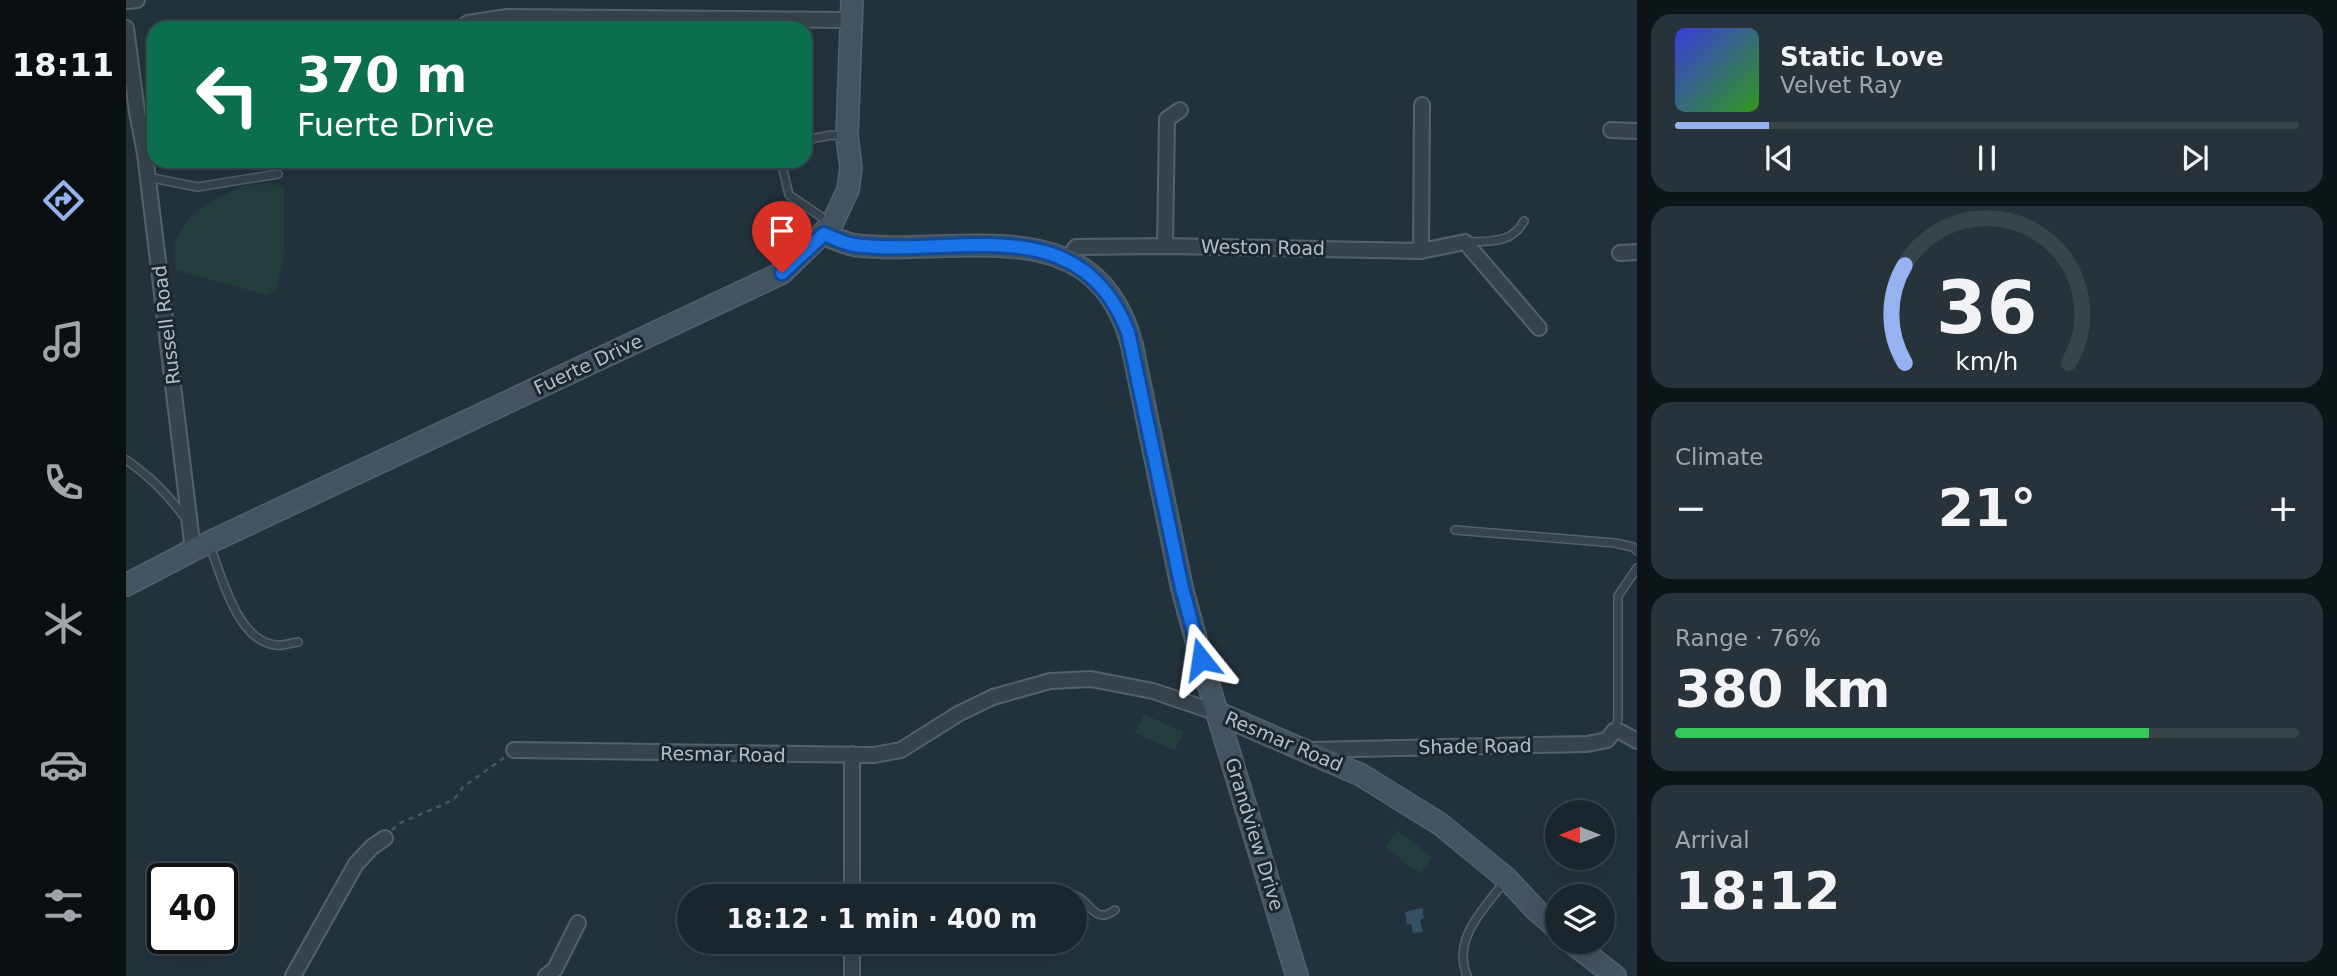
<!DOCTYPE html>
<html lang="en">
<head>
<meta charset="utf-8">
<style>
	body { margin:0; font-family:"DejaVu Sans",sans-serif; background:#27323a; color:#f1f3f6; height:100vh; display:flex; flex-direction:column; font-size:26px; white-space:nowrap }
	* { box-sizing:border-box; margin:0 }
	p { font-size:23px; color:#9fa5aa }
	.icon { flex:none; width:38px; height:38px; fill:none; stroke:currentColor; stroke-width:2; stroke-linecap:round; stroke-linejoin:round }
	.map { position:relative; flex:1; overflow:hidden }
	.drawer { display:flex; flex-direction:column; gap:14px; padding:14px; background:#0e1519; width:700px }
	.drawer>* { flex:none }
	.guide { position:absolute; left:21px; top:21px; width:665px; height:147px; border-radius:21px; box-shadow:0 7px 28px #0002,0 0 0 2px #38434a; background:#0b6e4f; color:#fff; overflow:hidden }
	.needle { width:46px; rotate:270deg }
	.tools { position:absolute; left:1419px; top:800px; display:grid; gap:14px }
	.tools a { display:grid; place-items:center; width:70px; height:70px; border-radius:50%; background:#1a262e; box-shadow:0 7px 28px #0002,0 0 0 2px #38434a; font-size:35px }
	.speed { position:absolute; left:21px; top:863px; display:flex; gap:14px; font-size:35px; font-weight:700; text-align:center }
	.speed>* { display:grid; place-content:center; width:91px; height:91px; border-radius:50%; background:#1a262e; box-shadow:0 7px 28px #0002,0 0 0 2px #38434a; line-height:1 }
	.speed .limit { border:4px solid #111; border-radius:10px; background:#fff; color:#111 }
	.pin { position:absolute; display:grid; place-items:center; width:60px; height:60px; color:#fff; margin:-72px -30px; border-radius:50% 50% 50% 0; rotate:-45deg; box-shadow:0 0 7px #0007 }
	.pin .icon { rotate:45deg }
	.me { position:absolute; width:77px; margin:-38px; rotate:345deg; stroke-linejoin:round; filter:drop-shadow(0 0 5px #0008) }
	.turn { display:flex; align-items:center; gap:24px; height:147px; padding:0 35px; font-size:32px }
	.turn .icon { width:91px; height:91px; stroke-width:2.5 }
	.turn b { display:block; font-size:49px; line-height:60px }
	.big { font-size:52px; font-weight:800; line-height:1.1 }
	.drawer .card { flex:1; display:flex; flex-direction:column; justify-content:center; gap:10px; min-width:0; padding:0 24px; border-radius:21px; background:#27323a }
	.drawer .dial { align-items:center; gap:0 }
	.dial svg { height:182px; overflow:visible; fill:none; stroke:#38434a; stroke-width:7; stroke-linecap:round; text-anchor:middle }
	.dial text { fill:#f1f3f6; stroke:none }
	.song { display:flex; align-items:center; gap:21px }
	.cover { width:84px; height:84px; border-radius:10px; background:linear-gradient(135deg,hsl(240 70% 55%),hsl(110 70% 35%)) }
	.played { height:7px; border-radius:4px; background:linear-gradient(90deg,#95b2f1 15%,#38434a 15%) }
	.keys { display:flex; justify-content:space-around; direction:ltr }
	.heat { display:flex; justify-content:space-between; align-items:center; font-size:38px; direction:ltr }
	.charge { height:10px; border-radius:5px; background:linear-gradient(90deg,#34c759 76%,#38434a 0) }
	.trip { position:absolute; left:551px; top:884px; width:410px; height:70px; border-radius:35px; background:#1a262e; box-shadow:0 7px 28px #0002,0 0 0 2px #38434a; font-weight:800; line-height:70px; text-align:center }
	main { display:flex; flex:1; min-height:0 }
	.tabs { display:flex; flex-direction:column; width:126px; justify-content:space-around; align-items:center; background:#0a0f12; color:#9fa5aa }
	.tabs .icon { width:49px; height:49px }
	.tabs .on { color:#95b2f1 }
	.tabs b { font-size:32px; color:#f1f3f6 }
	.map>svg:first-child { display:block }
	.green { fill:#243e3d }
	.water { fill:#355065 }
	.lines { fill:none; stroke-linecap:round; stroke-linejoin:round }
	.lane-casing { stroke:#54616b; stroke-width:10 }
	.street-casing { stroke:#54616b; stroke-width:18 }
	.secondary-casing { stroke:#54616b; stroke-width:24 }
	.path { stroke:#425a5a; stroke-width:2.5; stroke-dasharray:5 5; stroke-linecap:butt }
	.lane { stroke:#36434d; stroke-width:7 }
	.street { stroke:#36434d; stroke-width:14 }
	.secondary { stroke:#445360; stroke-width:21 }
	.route-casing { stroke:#114b97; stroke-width:18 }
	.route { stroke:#1a73e8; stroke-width:12 }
	.labels { text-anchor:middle; stroke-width:6; stroke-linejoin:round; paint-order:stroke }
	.street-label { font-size:19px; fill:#b2bec9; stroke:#1b2832 }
</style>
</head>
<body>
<main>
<nav class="tabs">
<b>18:11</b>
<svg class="icon on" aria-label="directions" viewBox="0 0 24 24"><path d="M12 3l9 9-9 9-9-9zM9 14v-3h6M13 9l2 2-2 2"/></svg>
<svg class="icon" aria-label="music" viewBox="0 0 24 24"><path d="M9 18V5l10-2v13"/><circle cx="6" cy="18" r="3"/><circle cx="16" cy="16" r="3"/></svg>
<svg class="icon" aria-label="phone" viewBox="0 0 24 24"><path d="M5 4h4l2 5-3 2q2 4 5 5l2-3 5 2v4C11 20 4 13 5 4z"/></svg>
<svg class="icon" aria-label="climate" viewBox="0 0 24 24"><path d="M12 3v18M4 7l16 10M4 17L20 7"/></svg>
<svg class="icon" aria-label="car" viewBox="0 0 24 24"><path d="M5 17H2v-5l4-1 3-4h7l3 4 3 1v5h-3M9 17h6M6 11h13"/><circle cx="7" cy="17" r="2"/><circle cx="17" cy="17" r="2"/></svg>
<svg class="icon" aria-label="filters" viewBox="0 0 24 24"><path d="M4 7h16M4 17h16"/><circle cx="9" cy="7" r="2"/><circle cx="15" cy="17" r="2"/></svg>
</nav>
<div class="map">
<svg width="1511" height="976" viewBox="0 0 1511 976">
	<rect width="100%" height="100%" fill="#22323d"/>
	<path class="green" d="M 144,183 L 158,186 L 158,251 L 151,290 L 140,295 L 50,270 L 48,243 L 63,218 L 90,199 L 119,185 Z
		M 1018,714 L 1057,732 L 1049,751 L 1009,733 Z
		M 1272,831 L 1306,857 L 1294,874 L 1259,847 Z"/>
	<path class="water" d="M 1296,908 L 1298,918 L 1294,920 L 1297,932 L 1287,933 L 1285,924 L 1281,925 L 1279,912 Z"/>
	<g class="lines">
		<defs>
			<path id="lane" d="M 679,140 L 706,135 L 717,136
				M 655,161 L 663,195 L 703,222
				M 22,177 L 71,187 L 152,174
				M 1340,242 C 1363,241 1386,244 1398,221
				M 0,460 C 25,477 42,495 60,519
				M 1329,530 L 1489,543 L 1507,547 L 1511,551
				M 83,543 C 94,572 111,642 150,645 C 157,646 165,643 172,642
				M 1488,731 L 1492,719 L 1492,596 L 1511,568
				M 727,889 L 930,891 C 937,892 945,893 952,897 C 965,903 969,925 989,910
				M 1341,976 C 1326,939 1357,910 1378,882"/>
			<path id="street" d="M 0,1 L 11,0
				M 0,28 L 11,112 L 19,154 L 67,550
				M 335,28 L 342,23 L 381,17 L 725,20
				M 1485,130 L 1511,131
				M 1039,246 L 1041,119 L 1054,110
				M 1295,251 L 1296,105
				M 1494,253 L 1511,252
				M 941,260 L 950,247 L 1039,246 L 1295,251 L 1339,242 L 1413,328
				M 388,750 L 748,755 L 775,750 L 832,714 L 867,697 L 924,681 L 965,679 L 1027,691 L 1092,713
				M 1183,750 L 1461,744 L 1481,740 L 1488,731 L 1495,732 L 1511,741
				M 726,754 L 726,896
				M 726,942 L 726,976
				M 167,976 L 230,864 L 246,847 L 259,838
				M 420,976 L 429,969 L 452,923"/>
			<path id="secondary" d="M 698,234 C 707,238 718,243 728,245 C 831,258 969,205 1006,345 L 1056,588 L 1079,673 L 1171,976
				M 0,585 L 67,550 L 656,273 L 706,224 L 722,190 L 725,168 L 721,136 L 726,0
				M 1092,713 L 1235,775 L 1314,824 L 1380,878 L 1411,911 L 1432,929
				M 1445,942 L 1489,976"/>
		</defs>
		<use href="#lane" class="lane-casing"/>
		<use href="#street" class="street-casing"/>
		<use href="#secondary" class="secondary-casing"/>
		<path class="path" d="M 266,830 L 274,823 L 319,804 L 330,797 L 337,787 L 379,757"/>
		<use href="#lane" class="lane"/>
		<use href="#street" class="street"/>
		<use href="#secondary" class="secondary"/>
	</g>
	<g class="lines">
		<defs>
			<path id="route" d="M 656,273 L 698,234 C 707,238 718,243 728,245 C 830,258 952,206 1002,332 L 1056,588 L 1075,659"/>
		</defs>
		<use href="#route" class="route-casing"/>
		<use href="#route" class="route"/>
	</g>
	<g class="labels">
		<g class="street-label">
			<text transform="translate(1137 247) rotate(1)" y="7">Weston Road</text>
			<text transform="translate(40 325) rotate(-97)" y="7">Russell Road</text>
			<text transform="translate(462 364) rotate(-25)" y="7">Fuerte Drive</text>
			<text transform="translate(1158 741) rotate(23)" y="7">Resmar Road</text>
			<text transform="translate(1349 746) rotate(-1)" y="7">Shade Road</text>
			<text transform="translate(597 754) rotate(1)" y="7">Resmar Road</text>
			<text transform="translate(1129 834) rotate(73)" y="7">Grandview Drive</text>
		</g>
	</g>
</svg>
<div class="tools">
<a><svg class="needle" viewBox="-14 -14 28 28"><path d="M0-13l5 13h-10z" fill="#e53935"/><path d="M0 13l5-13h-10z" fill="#9fa5aa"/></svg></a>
<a><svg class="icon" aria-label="layers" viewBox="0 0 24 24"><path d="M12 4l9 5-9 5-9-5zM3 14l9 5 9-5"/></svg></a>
</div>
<div class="speed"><div class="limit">40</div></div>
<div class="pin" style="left:656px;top:273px;background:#d93025"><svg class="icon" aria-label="arrive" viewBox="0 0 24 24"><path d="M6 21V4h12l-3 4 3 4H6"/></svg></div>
<svg class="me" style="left:1075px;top:659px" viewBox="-20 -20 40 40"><path d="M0-17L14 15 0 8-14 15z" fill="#1a73e8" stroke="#fff" stroke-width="4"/></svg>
<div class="trip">18:12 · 1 min · 400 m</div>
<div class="guide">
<div class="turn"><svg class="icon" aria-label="left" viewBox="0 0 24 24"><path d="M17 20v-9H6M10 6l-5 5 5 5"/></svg><div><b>370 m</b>Fuerte Drive</div></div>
</div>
</div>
<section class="drawer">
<div class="card">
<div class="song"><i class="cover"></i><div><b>Static Love</b><p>Velvet Ray</p></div></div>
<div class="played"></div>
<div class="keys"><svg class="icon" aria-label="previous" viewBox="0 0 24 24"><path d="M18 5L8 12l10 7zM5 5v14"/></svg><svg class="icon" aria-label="pause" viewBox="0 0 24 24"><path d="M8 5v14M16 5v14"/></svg><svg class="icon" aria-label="next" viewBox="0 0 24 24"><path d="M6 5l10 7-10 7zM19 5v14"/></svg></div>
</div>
<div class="card dial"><svg viewBox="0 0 100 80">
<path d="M14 69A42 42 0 1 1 86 69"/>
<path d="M14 69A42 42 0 0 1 14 26" stroke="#95b2f1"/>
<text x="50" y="56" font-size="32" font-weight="700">36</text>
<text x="50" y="72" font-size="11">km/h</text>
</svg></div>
<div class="card"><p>Climate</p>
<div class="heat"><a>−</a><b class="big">21°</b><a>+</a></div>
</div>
<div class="card"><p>Range · 76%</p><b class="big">380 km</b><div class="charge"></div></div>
<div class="card"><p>Arrival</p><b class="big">18:12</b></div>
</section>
</main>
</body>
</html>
